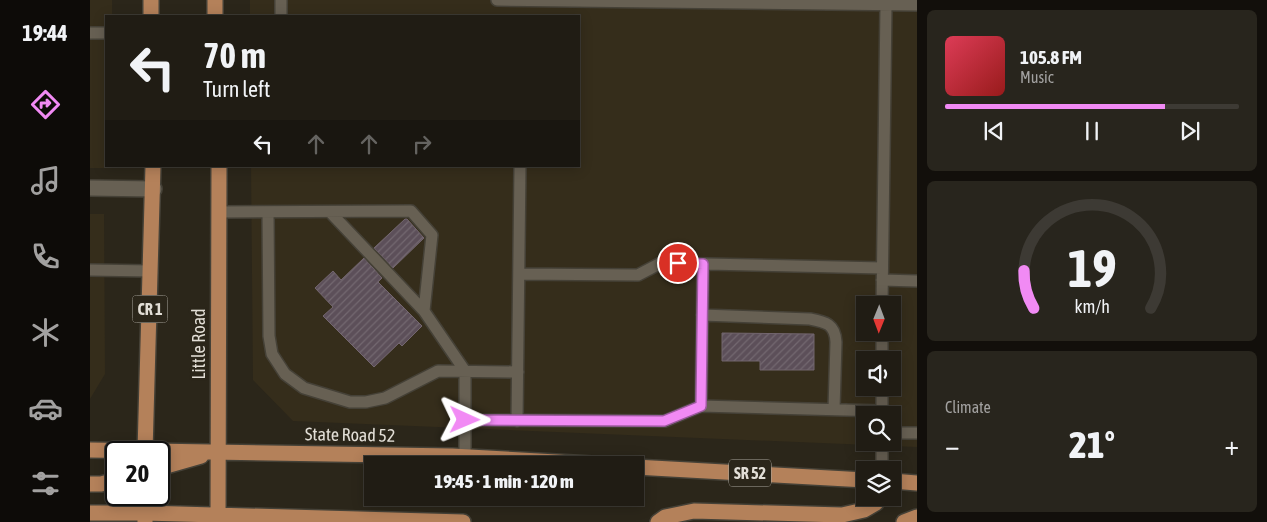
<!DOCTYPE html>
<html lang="en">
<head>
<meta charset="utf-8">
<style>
	body { margin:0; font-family:"Asap Condensed",sans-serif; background:#28251d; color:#f1f3f6; height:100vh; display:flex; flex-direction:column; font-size:19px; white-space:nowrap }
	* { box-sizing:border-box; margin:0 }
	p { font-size:16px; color:#a2a1a0 }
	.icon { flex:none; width:28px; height:28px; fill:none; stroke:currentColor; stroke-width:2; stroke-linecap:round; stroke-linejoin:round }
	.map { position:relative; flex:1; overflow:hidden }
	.drawer { display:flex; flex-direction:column; gap:10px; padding:10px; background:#120f0b; width:350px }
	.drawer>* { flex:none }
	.top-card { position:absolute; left:15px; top:15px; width:475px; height:152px; border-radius:0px; box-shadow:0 2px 12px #0003,0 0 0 1px #3d3a34; background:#201c14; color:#f1f3f6; overflow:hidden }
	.needle { width:32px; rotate:181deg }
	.controls { position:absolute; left:766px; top:296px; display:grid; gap:10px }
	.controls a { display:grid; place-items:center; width:45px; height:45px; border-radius:0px; background:#201c14; box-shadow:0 2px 12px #0003,0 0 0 1px #3d3a34; font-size:25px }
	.speed { position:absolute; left:15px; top:441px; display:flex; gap:10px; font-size:25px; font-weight:700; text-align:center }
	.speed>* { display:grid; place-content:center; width:65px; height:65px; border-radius:50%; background:#201c14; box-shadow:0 2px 12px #0003,0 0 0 1px #3d3a34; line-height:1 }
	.speed .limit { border:2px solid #111; border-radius:8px; background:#fff; color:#111 }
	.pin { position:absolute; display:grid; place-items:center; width:42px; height:42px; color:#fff; margin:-21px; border:2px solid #fff; border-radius:50%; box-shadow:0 1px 5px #0007 }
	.me { position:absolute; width:55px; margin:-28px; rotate:91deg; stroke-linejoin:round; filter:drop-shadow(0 0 4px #0008) }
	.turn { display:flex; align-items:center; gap:18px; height:105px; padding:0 15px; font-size:22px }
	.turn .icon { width:65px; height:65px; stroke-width:2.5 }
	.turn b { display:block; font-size:35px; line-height:42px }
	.lanes { display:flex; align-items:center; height:48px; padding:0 15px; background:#0003; justify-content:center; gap:25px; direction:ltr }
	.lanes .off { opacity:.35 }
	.big { font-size:38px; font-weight:800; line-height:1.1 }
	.drawer .card { flex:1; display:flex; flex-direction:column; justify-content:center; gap:8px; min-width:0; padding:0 18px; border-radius:8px; background:#28251d }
	.drawer .dial { align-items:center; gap:0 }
	.dial svg { height:130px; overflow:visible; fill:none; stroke:#3d3a34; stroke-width:7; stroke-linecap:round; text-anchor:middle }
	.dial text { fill:#f1f3f6; stroke:none }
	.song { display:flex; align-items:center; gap:15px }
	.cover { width:60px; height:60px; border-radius:8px; background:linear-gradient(135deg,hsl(350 70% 55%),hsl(0 70% 35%)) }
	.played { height:5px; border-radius:2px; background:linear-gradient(90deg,#f18af4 75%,#3d3a34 75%) }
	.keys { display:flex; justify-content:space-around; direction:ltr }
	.heat { display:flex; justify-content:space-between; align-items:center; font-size:28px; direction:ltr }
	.trip { position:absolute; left:274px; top:456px; width:280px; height:50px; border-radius:0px; background:#201c14; box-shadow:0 2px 12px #0003,0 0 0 1px #3d3a34; font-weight:800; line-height:50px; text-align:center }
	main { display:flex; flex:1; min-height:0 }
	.dock { display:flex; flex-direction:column; width:90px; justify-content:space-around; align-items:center; background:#0d0b08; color:#a2a1a0 }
	.dock .icon { width:35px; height:35px }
	.dock .current { color:#f18af4 }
	.dock b { font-size:22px; color:#f1f3f6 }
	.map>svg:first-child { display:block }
	.built { fill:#352d1b; fill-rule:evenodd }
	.building { fill:url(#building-hatch); stroke:#73666f }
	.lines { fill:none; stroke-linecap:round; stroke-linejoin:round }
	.lane-casing { stroke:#454137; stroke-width:14 }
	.street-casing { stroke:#454137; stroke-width:18 }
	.primary-casing { stroke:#454137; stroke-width:18 }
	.lane { stroke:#676053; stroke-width:11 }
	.street { stroke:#676053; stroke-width:15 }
	.primary { stroke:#b4815a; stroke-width:15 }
	.route-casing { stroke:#9d5a9f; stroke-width:12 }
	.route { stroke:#f18af4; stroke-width:9 }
	.labels { text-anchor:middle; stroke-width:5; stroke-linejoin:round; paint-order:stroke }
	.shield { fill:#2b261a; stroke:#aba79e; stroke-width:1 }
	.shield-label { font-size:16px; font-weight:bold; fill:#e2ded6 }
	.street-label { font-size:18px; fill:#e2ded6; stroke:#2b261a }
</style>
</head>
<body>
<main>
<nav class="dock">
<b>19:44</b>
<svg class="icon current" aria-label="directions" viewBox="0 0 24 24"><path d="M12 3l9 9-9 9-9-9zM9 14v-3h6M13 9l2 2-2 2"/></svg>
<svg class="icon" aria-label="music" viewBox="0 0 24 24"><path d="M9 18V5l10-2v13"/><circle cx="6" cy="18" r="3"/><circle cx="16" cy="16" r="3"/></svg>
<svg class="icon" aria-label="phone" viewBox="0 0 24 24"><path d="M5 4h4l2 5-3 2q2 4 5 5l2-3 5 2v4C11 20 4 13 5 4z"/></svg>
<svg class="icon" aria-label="climate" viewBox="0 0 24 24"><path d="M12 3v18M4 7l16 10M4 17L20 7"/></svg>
<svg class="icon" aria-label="car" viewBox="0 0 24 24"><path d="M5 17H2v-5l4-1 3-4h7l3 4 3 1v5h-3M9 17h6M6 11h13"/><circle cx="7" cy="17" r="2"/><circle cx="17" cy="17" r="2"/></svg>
<svg class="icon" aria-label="filters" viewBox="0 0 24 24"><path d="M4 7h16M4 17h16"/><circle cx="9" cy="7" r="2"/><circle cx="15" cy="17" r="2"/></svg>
</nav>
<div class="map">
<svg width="827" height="522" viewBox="0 0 827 522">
	<defs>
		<pattern id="building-hatch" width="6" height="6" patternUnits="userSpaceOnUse" patternTransform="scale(1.25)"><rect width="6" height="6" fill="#5c4f59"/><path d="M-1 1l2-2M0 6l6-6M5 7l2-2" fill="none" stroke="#736870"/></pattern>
	</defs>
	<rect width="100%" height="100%" fill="#2b261a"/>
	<path class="built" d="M 0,0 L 22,0 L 22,16 L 16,16 L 16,166 L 19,166 L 19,168 L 0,168 Z
		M 160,0 L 827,0 L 827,447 L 203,421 L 163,380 L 161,166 L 489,166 L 489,16 L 160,16 ZM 775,305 L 802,305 L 802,332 L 775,332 ZM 775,360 L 802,360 L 802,388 L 775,388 ZM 775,415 L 802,415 L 802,442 L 775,442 Z
		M 0,214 L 14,214 L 15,374 L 0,399 Z"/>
	<path class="building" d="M 315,219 L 317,219 L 334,238 L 303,268 L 284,248 Z
		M 274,258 L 292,278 L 288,282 L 332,326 L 312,346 L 309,343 L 284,367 L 233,316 L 243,307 L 225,288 L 243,271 L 251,280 Z
		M 632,333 L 724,334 L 724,370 L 670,370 L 670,361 L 632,361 Z"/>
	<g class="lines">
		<defs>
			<path id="lane" d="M 191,0 L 191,16
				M 407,0 L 827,5
				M 0,33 L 16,33
				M 128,212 L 321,211 L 342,235 L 334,311 L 375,371 L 375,457
				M 178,212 L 179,336 L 182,354 L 195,374 L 214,388 L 260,402 L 276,402 L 295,398 L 348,371 L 428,372
				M 240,212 L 334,311
				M 613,264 L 611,406 L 792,411
				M 0,270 L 61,271
				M 429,274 L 548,275 L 571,263 L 792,268
				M 792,280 L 827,281
				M 792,305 L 796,5
				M 612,315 L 720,319 C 736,322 745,324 746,342 L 744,409
				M 792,360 L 792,332
				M 792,415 L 792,388
				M 375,420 L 575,421 L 611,406
				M 427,421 L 430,166
				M 802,433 L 827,433
				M 792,442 L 792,470"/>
			<path id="street" d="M 0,188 L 64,189"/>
			<path id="primary" d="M 61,0 L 61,16
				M 125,0 L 125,16
				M 0,450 L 362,456 L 519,465
				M 55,452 L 63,166
				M 545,467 L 775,480
				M 69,468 L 111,456
				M 802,481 L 827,483
				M 0,484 L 11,484 L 26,480
				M 55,495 L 55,522
				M 0,513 L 55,513 L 373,522
				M 128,522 L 129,166
				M 568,522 L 575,517 L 604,511 L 752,515 L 774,510 L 786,503 L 787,498
				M 814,522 L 827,517"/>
		</defs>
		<use href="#lane" class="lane-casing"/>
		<use href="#street" class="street-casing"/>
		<use href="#primary" class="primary-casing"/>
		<use href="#lane" class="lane"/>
		<use href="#street" class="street"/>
		<use href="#primary" class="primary"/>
	</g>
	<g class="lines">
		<defs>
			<path id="route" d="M 375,420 L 574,421 L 611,406 L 613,264 L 588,263"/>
		</defs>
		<use href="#route" class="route-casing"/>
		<use href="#route" class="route"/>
	</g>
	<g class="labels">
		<g class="shield">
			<rect x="42.5" y="295.5" width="35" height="27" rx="4"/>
			<rect x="639" y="459.5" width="42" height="27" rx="4"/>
		</g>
		<g class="shield-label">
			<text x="60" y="315">CR 1</text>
			<text x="660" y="479">SR 52</text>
		</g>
		<g class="street-label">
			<text transform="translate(109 344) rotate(-90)" y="6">Little Road</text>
			<text transform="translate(260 435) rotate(1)" y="6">State Road 52</text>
		</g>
	</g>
</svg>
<div class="controls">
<a><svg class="needle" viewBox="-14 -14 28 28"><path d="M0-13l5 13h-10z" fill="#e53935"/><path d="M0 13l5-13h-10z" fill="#a2a1a0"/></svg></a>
<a><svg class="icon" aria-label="sound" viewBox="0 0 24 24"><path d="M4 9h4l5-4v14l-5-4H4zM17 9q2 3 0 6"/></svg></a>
<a><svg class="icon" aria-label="search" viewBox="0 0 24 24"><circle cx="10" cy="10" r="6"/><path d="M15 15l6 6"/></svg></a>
<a><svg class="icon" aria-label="layers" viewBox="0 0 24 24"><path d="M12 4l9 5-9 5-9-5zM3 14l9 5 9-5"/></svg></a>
</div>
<div class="speed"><div class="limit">20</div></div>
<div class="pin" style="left:588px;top:263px;background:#d93025"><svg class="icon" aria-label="arrive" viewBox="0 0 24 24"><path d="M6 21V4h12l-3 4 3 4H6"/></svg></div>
<svg class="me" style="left:375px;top:420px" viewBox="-20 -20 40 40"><path d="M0-17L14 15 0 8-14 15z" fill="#f18af4" stroke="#fff" stroke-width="4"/></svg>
<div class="trip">19:45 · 1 min · 120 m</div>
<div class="top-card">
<div class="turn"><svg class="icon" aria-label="left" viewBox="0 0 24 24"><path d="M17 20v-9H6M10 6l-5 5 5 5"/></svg><div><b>70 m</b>Turn left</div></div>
<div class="lanes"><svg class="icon" aria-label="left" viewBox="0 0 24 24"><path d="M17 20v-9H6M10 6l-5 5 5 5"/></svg><svg class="icon off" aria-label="ahead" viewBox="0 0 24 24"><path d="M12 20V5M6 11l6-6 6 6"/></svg><svg class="icon off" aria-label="ahead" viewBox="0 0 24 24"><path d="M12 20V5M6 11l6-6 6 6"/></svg><svg class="icon off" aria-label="right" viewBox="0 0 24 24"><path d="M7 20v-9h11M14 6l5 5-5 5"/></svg></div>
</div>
</div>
<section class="drawer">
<div class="card">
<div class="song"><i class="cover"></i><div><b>105.8 FM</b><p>Music</p></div></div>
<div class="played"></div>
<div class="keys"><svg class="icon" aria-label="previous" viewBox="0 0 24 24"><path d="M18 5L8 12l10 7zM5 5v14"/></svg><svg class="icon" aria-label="pause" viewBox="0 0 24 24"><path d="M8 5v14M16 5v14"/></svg><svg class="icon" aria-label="next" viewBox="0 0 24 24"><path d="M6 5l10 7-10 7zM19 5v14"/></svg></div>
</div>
<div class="card dial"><svg viewBox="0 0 100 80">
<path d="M14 69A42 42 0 1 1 86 69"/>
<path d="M14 69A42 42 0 0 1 8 46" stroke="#f18af4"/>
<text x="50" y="56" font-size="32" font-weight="700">19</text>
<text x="50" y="72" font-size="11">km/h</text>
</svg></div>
<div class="card"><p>Climate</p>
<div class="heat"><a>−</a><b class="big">21°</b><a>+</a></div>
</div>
</section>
</main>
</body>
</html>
